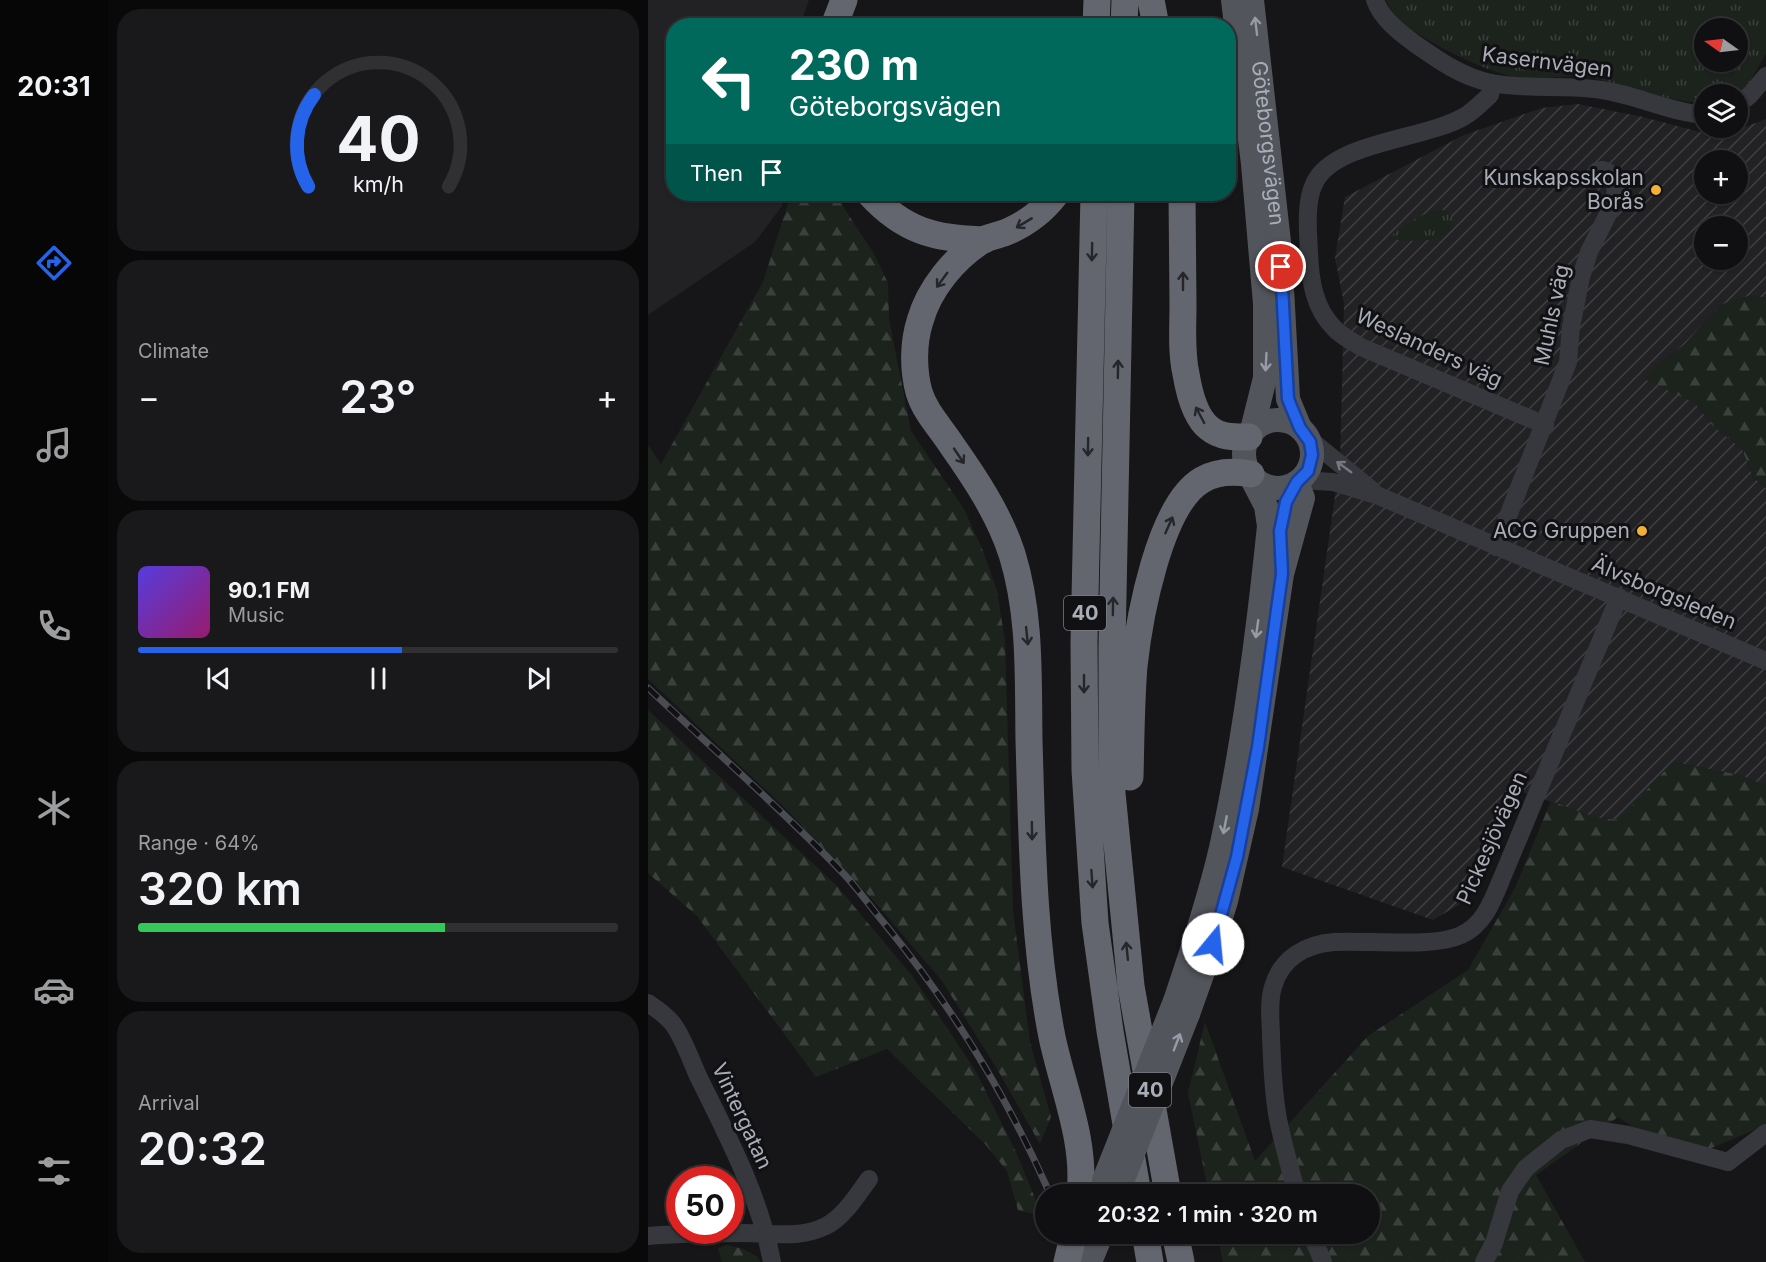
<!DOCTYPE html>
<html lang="en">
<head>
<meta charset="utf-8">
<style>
	body { margin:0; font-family:Inter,sans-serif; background:#19191b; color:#f1f3f6; height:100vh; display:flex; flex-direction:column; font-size:22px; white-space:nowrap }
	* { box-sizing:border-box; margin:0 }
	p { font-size:20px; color:#9c9d9f }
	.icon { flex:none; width:33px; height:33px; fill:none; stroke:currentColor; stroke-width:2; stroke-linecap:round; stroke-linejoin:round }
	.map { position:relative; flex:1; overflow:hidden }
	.side { display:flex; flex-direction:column; gap:9px; padding:9px; background:#09090a; width:540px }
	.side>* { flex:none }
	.top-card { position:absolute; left:18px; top:18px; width:570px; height:183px; border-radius:24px; box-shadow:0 2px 4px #0004,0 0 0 2px #303032; background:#00695c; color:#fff; overflow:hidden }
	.needle { width:39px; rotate:284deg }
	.controls { position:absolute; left:1046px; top:18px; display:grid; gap:12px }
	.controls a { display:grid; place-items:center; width:54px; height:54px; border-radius:50%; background:#101012; box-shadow:0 2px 4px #0004,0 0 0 2px #303032; font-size:30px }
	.speed { position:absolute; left:18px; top:1166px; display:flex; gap:12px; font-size:30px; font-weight:700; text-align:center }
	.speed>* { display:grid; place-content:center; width:78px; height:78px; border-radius:50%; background:#101012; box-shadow:0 2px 4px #0004,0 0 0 2px #303032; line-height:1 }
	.speed .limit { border:9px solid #d22; background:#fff; color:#111 }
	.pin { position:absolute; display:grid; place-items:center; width:51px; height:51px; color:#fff; margin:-26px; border:3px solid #fff; border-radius:50%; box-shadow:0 2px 6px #0007 }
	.me { position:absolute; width:66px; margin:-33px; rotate:17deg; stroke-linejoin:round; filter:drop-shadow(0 0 4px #0008) }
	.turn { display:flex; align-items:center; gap:21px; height:126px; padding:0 24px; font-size:27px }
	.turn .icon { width:78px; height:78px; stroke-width:2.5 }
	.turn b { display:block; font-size:42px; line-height:51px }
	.then { display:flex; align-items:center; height:57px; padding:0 24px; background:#0003; gap:12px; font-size:22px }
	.big { font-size:45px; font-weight:600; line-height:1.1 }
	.side .card { flex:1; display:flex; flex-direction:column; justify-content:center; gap:9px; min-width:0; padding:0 21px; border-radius:24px; background:#19191b }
	.side .dial { align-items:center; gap:0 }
	.dial svg { height:156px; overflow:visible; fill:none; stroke:#303032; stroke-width:7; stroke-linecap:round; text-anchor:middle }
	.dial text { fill:#f1f3f6; stroke:none }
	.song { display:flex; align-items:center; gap:18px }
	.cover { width:72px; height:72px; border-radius:9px; background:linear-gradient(135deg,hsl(250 70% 55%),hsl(320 70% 35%)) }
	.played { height:6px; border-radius:3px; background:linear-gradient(90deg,#2563eb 55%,#303032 55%) }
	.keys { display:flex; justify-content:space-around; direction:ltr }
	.heat { display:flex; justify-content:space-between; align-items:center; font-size:33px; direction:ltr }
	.charge { height:9px; border-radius:4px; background:linear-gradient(90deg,#34c759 64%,#303032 0) }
	.trip { position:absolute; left:387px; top:1184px; width:345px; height:60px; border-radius:30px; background:#101012; box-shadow:0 2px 4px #0004,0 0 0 2px #303032; font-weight:600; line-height:60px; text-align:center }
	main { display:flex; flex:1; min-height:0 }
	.dock { display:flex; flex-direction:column; width:108px; justify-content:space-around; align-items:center; background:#060607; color:#9c9d9f }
	.dock .icon { width:42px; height:42px }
	.dock .current { color:#2563eb }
	.dock b { font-size:27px; color:#f1f3f6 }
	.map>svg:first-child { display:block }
	.built { fill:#222225 }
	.industrial { fill:url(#industrial-furrows); fill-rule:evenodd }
	.grass { fill:url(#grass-tufts); fill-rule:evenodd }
	.forest { fill:url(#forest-firs) }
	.garden { fill:#1c231d }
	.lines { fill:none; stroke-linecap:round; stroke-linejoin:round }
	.minor { stroke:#37383d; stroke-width:18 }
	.major { stroke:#53555c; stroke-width:24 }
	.highway { stroke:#63666e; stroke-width:27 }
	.rail-casing { stroke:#4a4c52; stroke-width:7 }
	.rail { stroke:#111113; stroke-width:4.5; stroke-dasharray:14; stroke-linecap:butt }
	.major-bridge { stroke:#53555c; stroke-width:24 }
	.oneway { stroke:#979ba6 }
	.oneway2 { stroke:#26262a }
	.oneway3 { stroke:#757881 }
	.route-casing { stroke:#184099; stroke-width:15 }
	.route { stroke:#2563eb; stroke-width:10 }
	.poi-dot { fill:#f2b134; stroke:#111113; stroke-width:2 }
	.labels { text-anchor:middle; stroke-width:6; stroke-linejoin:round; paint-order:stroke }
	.shield { fill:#111113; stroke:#7b7e86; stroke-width:1.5 }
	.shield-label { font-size:20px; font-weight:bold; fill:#a8adb8 }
	.street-label { font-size:21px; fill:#a8adb8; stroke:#111113 }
	.poi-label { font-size:21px; fill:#a8adb8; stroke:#111113; text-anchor:end }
</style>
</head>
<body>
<main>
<nav class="dock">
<b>20:31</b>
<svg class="icon current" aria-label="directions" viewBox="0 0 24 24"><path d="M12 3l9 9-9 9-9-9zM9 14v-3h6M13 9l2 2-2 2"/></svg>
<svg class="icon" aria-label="music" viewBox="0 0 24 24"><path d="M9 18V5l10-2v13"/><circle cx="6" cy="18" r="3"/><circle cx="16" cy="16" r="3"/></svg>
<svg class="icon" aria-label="phone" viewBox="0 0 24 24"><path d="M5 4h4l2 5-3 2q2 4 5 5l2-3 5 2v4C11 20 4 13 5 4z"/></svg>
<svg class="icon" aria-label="climate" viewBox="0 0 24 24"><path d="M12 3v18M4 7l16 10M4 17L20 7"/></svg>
<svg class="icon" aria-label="car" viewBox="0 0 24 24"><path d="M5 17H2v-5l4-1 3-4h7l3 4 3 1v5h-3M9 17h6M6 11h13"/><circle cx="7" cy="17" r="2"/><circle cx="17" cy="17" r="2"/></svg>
<svg class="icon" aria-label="filters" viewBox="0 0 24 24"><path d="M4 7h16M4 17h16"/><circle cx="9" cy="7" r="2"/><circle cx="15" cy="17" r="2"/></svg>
</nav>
<section class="side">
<div class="card dial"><svg viewBox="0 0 100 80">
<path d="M14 69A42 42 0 1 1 86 69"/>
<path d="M14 69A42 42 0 0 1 17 22" stroke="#2563eb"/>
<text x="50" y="56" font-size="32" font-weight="700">40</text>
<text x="50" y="72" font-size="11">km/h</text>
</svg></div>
<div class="card"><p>Climate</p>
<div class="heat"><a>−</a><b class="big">23°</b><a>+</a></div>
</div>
<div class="card">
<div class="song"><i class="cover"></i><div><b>90.1 FM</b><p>Music</p></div></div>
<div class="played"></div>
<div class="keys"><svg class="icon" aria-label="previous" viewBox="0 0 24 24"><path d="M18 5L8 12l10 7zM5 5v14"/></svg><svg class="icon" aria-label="pause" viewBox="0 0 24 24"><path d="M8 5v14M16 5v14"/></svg><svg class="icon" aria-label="next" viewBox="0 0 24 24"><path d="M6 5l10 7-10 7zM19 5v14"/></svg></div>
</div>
<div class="card"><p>Range · 64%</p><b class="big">320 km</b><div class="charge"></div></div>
<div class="card"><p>Arrival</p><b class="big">20:32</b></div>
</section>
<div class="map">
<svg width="1118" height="1262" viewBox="0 0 1118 1262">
	<defs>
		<pattern id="industrial-furrows" width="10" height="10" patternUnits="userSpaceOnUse" patternTransform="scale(1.5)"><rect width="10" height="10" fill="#222225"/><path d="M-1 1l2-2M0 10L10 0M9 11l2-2" fill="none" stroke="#3f3f43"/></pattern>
		<pattern id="grass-tufts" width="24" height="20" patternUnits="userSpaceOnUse" patternTransform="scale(1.5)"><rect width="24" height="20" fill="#1c231d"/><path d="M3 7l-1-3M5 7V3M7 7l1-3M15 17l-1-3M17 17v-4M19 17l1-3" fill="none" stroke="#3a403c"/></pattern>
		<pattern id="forest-firs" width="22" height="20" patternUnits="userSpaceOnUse" patternTransform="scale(1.5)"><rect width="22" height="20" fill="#1c231d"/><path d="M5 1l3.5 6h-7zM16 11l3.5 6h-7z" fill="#3a403c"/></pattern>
	</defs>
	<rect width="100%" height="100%" fill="#161618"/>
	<path class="built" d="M 0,0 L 161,0 L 152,25 L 26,26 L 26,194 L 137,194 L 134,206 L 107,242 L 0,315 Z"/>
	<path class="industrial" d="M 930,104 L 995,117 L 1071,137 L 1118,119 L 1118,298 L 1104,295 L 1072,305 L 1036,345 L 1010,364 L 1047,403 L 1063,424 L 1094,449 L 1105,477 L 1118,488 L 1118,786 L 1092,775 L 1025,762 L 971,820 L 949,818 L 866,789 L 812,904 L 785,920 L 634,867 L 692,461 L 696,304 L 687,258 L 697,197 L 816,135 L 894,108 ZM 1056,160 L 1089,160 L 1089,194 L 1056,194 ZM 1056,226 L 1089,226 L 1089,260 L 1056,260 Z"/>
	<path class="grass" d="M 738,0 L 1118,0 L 1118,53 L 1099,87 L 1088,94 L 1056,94 L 1056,103 C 1015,102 977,82 936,77 C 915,74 893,81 872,78 C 842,74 777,42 754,22 C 747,15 742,9 738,0 ZM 1056,28 L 1089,28 L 1089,62 L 1056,62 Z
		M 787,209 L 800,211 C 804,217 806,221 803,228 C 795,246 755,240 739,239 L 763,221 Z"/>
	<path class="forest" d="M 143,194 L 187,194 L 226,254 L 240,283 L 241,319 L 263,431 L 316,509 L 335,551 L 349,591 L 357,641 L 365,911 L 382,1042 L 403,1117 L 392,1144 L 348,1067 L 294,981 L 225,900 L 135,806 L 0,679 L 0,475 L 13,464 L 115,282 Z
		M 1104,295 L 1118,298 L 1118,488 L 1105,477 L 1094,449 L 1063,424 L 1047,403 L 996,379 L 1010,364 L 1036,345 L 1072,305 Z
		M 0,710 L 189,886 L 265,977 L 327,1070 L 368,1152 L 391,1208 L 389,1215 L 370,1210 L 359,1171 L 337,1144 L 239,1049 L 168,1077 L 49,916 L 0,873 Z
		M 1025,762 L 1092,775 L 1118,786 L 1118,1125 L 1035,1160 L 970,1117 L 888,1175 L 937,1262 L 575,1262 L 569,1233 L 722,1233 L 722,1194 L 561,1194 L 540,1093 L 557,1022 L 607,1161 L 720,1036 L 820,970 L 867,888 L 903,801 L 949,818 L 971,820 Z
		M 79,1245 L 95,1249 L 110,1257 L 112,1262 L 74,1262 L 70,1248 Z"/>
	<path class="garden" d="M 0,445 L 13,464 L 0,475 Z"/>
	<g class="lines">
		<path class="minor" d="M 727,0 C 733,18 751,32 766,43 C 790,60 814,77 843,83 C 880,90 917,84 954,90 C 988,95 1021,112 1056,115
			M 844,83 L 842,95 C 834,102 826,111 817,116 C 778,140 685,141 666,184 C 657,203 660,232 661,252 C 662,280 666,308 686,328 C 693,336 704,341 713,347 L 897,425
			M 1089,105 L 1102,95 L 1118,76
			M 660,438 L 725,491
			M 653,480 L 685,482 L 731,496 L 1118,661
			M 848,547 L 920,362 L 923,327 L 933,277 L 941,252 L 965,204 L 968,191 L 966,183 L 960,172 L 955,170 L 949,171
			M 0,1003 C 9,1009 18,1015 25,1024 C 36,1039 43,1061 51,1078 C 80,1137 112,1197 124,1262
			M 649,1194 C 642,1169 635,1144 630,1119 C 625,1093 624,1064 623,1037 C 623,1021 620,1003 625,987 C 633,958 658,944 686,942 C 719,940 786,948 813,935 C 838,924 846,896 856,873 L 971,597
			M 663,1233 L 675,1262
			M 0,1236 C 32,1233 64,1233 96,1233 C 125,1233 151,1239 178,1226 C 196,1217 209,1195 221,1179
			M 836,1262 L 846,1243 L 862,1191 L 878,1168 L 913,1140 L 942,1129 L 980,1135 L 1080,1162 L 1118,1133"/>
		<g class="major">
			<path d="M 585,0 L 605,164 L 617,304 L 617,378 L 603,434"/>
			<path id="s1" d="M 604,0 L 632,251 L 640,399 L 652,428"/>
			<circle cx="630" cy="454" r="34"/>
			<path d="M 527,1001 C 544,951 561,900 573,848 C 596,742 610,634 621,526 L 618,506 L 604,479"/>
			<path d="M 540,1014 L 565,944 L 578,901 L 599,809 L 634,574 L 655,498 L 649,482"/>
			<path d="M 442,1262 L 454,1233"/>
		</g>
		<path class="highway" d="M 503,0 L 508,26
			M 186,26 L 196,0
			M 448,26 L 449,0
			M 476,26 L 477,0
			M 222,194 C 256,231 287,239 336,240
			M 408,194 C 396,210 379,223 361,231 C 353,235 343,236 335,240 C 306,258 281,289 272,321 C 265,343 265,370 271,392 C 277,412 292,427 303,444 C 327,478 351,514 364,554 C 383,615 380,678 381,740 C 384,840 385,940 404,1037 C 415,1089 438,1141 432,1194
			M 446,194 L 436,642 L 437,770 L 447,923 L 462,1031 L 490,1194
			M 473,194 L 464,646 L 464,793 L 483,986 L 520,1194
			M 534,194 C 534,231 535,268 535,305 C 535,327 533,352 538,374 C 541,392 547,417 561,428 C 573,438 588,437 601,437
			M 482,777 C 483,740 483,703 486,666 C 491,620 511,505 554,480 C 569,471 586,471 603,474
			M 497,1233 L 502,1262
			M 527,1233 L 533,1262
			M 419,1262 L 426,1233"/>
		<defs>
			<path id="rail" d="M 0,688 C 64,748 131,807 192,870 C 208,886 221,905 236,923 C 304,1006 359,1096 402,1194"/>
		</defs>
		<use href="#rail" class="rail-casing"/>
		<use href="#rail" class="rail"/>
		<path class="major-bridge" d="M 456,1180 L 527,1001
			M 469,1194 L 540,1014"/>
	</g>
	<defs><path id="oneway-shaft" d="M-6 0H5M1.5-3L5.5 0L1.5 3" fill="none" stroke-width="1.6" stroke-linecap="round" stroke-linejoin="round" transform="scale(1.5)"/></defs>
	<g class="oneway">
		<use href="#oneway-shaft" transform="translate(608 26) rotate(-97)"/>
		<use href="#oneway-shaft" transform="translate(618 362) rotate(93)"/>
		<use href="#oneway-shaft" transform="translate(609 629) rotate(98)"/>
		<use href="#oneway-shaft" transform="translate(577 825) rotate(101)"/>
		<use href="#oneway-shaft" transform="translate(529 1042) rotate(-69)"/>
	</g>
	<g class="oneway2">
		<use href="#oneway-shaft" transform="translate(376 223) rotate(149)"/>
		<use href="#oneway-shaft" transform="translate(444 252) rotate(91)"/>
		<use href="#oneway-shaft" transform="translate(294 280) rotate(126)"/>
		<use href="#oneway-shaft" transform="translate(535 281) rotate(-90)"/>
		<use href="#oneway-shaft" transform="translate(470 369) rotate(-89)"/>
		<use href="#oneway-shaft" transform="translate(552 415) rotate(-118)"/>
		<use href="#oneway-shaft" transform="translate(440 447) rotate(91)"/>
		<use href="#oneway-shaft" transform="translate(311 456) rotate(56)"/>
		<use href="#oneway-shaft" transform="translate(521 525) rotate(-66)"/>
		<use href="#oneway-shaft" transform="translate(465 606) rotate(-89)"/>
		<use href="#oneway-shaft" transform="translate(379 636) rotate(84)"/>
		<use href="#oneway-shaft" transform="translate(436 684) rotate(90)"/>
		<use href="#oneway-shaft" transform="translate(384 831) rotate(89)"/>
		<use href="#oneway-shaft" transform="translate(444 879) rotate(86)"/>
		<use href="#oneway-shaft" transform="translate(479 951) rotate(-96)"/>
	</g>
	<use class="oneway3" href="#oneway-shaft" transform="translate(696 467) rotate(-144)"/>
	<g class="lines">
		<defs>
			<path id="route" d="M 565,944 L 589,857 L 610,747 L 634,574 L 632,531 L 635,517 L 638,502 L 649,482 L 660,471 L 664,455 L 662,442 L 652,428 L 640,399 L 633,267"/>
		</defs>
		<use href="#route" class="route-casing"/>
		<use href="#route" class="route"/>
	</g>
	<g class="poi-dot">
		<circle cx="1008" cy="190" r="6"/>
		<circle cx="994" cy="531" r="6"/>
	</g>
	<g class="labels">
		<g class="shield">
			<rect x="416" y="596" width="42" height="34" rx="4.5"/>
			<rect x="481" y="1073" width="42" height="34" rx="4.5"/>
		</g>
		<g class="shield-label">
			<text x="437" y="620">40</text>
			<text x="502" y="1097">40</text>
		</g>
		<g class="street-label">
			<text transform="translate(899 62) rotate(7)" y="7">Kasernvägen</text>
			<text dy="7" stroke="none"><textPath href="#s1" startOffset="144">Göteborgsvägen</textPath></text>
			<text transform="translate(904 315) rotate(-78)" y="7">Muhls väg</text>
			<text transform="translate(781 348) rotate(25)" y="7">Weslanders väg</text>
			<text transform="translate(1016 593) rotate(23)" y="7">Älvsborgsleden</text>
			<text transform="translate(844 838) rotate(-66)" y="7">Pickesjövägen</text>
			<text transform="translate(94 1116) rotate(65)" y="7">Vintergatan</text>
		</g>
		<g class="poi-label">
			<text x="996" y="185">Kunskapsskolan<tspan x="996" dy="24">Borås</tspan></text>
			<text x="982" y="538">ACG Gruppen</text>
		</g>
	</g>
</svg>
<div class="controls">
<a><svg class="needle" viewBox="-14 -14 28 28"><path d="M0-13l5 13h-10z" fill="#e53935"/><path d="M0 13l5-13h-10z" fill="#9c9d9f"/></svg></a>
<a><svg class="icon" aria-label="layers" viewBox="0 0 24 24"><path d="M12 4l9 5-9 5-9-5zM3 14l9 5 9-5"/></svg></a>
<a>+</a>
<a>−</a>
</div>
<div class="speed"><div class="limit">50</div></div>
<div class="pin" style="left:633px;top:267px;background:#d93025"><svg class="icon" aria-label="arrive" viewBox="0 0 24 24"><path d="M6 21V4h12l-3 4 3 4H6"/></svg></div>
<svg class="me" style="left:565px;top:944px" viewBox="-20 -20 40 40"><circle r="19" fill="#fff"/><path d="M0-13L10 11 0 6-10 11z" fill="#2563eb"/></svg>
<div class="trip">20:32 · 1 min · 320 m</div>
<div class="top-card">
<div class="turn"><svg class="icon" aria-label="left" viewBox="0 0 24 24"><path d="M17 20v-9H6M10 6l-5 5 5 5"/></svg><div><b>230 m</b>Göteborgsvägen</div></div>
<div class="then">Then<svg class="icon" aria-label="arrive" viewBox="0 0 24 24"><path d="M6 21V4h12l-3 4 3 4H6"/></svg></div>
</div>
</div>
</main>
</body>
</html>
